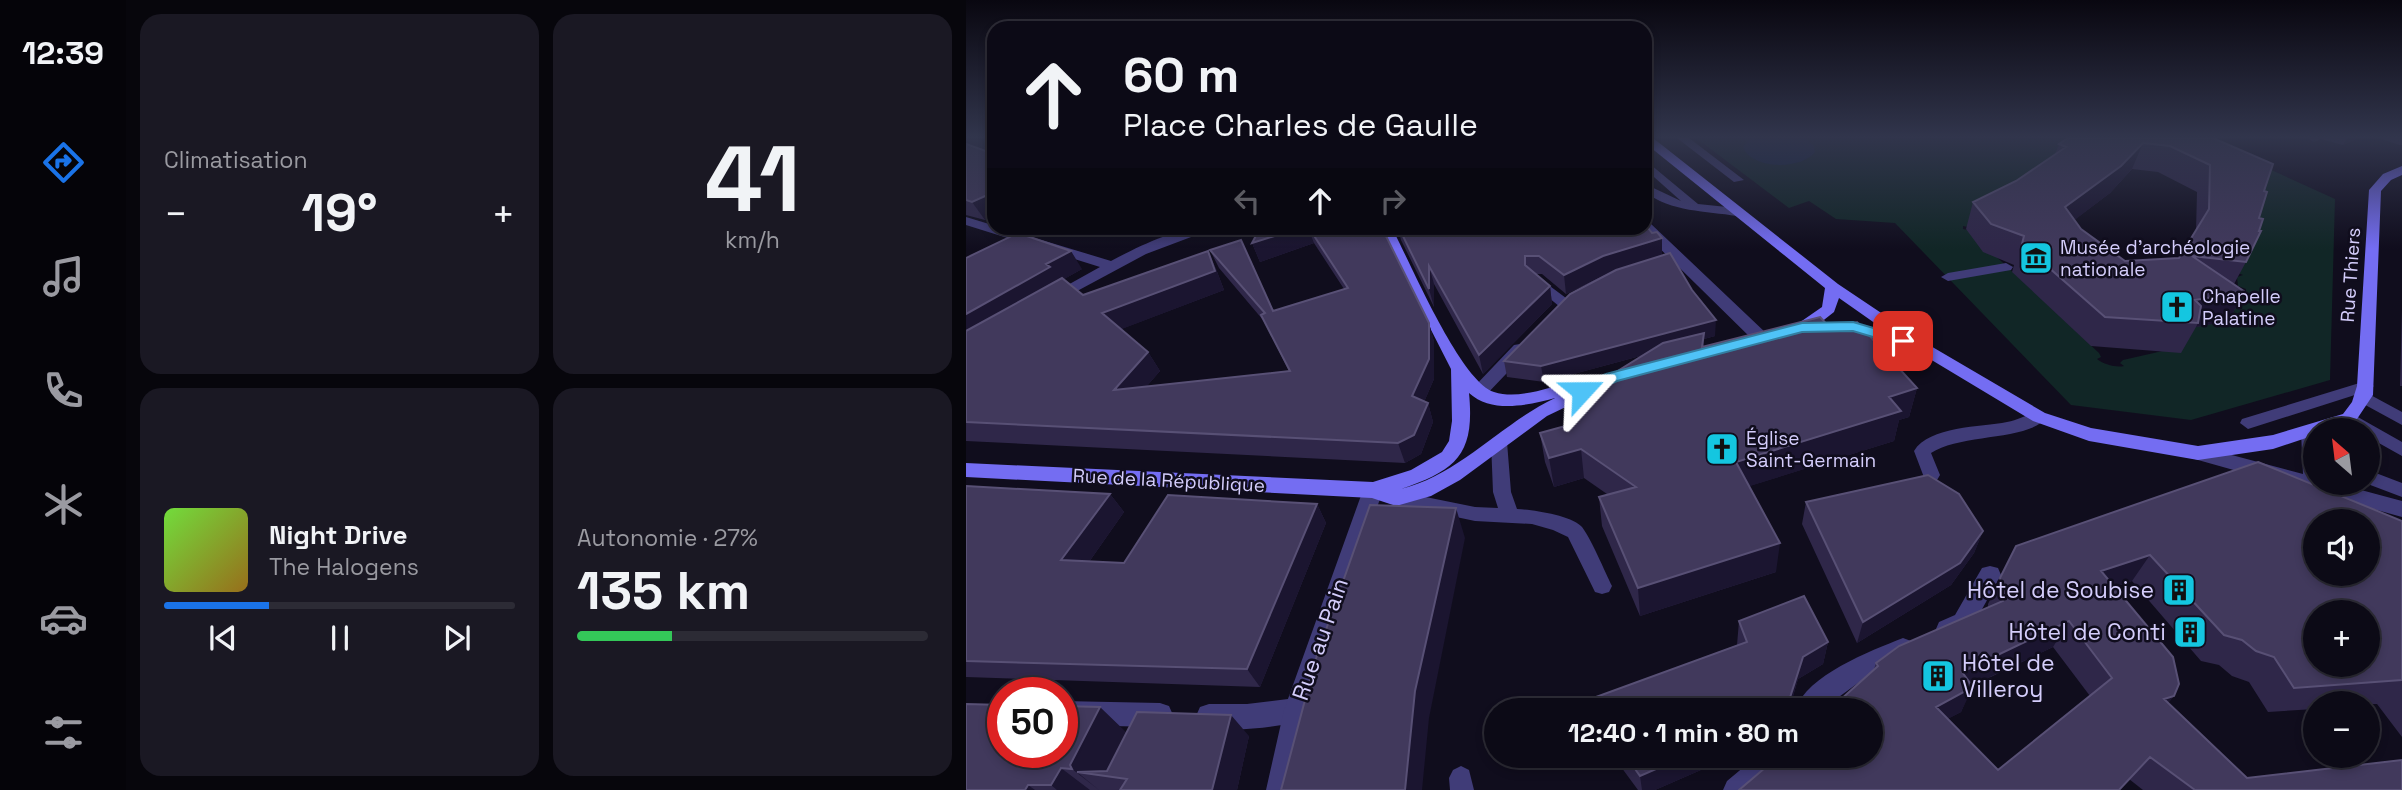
<!DOCTYPE html>
<html lang="fr">
<head>
<meta charset="utf-8">
<style>
	body { margin:0; font-family:"Space Grotesk",sans-serif; background:#1a1823; color:#f1f3f6; height:100vh; display:flex; flex-direction:column; font-size:26px; white-space:nowrap }
	* { box-sizing:border-box; margin:0 }
	p { font-size:23px; color:#9a9aa1 }
	.icon { flex:none; width:38px; height:38px; fill:none; stroke:currentColor; stroke-width:2; stroke-linecap:round; stroke-linejoin:round }
	.map { position:relative; flex:1; overflow:hidden }
	.side { display:flex; flex-direction:column; gap:14px; padding:14px; background:#07060c; width:840px }
	.side>* { flex:none }
	.hud { position:absolute; left:21px; top:21px; width:665px; height:214px; border-radius:21px; box-shadow:0 4px 10px #0003,0 0 0 2px #2c2b35; background:#0c0a16; color:#f1f3f6; overflow:hidden }
	.needle { width:46px; rotate:332deg }
	.controls { position:absolute; left:1337px; top:418px; display:grid; gap:14px }
	.controls a { display:grid; place-items:center; width:77px; height:77px; border-radius:50%; background:#0c0a16; box-shadow:0 4px 10px #0003,0 0 0 2px #2c2b35; font-size:35px }
	.speed { position:absolute; left:21px; top:677px; display:flex; gap:14px; font-size:35px; font-weight:700; text-align:center }
	.speed>* { display:grid; place-content:center; width:91px; height:91px; border-radius:50%; background:#0c0a16; box-shadow:0 4px 10px #0003,0 0 0 2px #2c2b35; line-height:1 }
	.speed .limit { border:10px solid #d22; background:#fff; color:#111 }
	.pin { position:absolute; display:grid; place-items:center; width:60px; height:60px; color:#fff; margin:-30px; border-radius:14px; box-shadow:0 4px 10px #0006 }
	.me { position:absolute; width:77px; margin:-38px; rotate:66deg; stroke-linejoin:round; filter:drop-shadow(0 0 5px #0008) }
	.turn { display:flex; align-items:center; gap:24px; height:147px; padding:0 21px; font-size:32px }
	.turn .icon { width:91px; height:91px; stroke-width:2.5 }
	.turn b { display:block; font-size:49px; line-height:60px }
	.lanes { display:flex; align-items:center; height:66px; padding:0 21px; background:#0003; justify-content:center; gap:35px; direction:ltr }
	.lanes .off { opacity:.35 }
	.big { font-size:52px; font-weight:700; line-height:1.1 }
	.side .widget { flex:1; display:flex; flex-direction:column; justify-content:center; gap:10px; min-width:0; padding:0 24px; border-radius:21px; background:#1a1823 }
	.side .dial { align-items:center; gap:0 }
	.dial b { font-size:91px; line-height:1 }
	.song { display:flex; align-items:center; gap:21px }
	.cover { width:84px; height:84px; border-radius:10px; background:linear-gradient(135deg,hsl(100 70% 55%),hsl(40 70% 35%)) }
	.played { height:7px; border-radius:4px; background:linear-gradient(90deg,#1a73e8 30%,#2c2b35 30%) }
	.keys { display:flex; justify-content:space-around; direction:ltr }
	.heat { display:flex; justify-content:space-between; align-items:center; font-size:38px; direction:ltr }
	.charge { height:10px; border-radius:5px; background:linear-gradient(90deg,#34c759 27%,#2c2b35 0) }
	.side .tiles { flex:1; display:grid; gap:14px; grid-template-columns:repeat(2,1fr) }
	.trip { position:absolute; left:518px; top:698px; width:399px; height:70px; border-radius:35px; background:#0c0a16; box-shadow:0 4px 10px #0003,0 0 0 2px #2c2b35; font-weight:700; line-height:70px; text-align:center }
	main { display:flex; flex:1; min-height:0 }
	.tab-bar { display:flex; flex-direction:column; width:126px; justify-content:space-around; align-items:center; background:#050409; color:#9a9aa1 }
	.tab-bar .icon { width:49px; height:49px }
	.tab-bar .current { color:#1a73e8 }
	.tab-bar b { font-size:32px; color:#f1f3f6 }
	.map>svg:first-child { display:block }
	.green { fill:#112626 }
	.water { fill:#122441 }
	.lines { fill:none; stroke-linecap:round; stroke-linejoin:round }
	.service { fill:#403c78; fill-rule:evenodd }
	.pedestrian { fill:#403c78; fill-rule:evenodd }
	.minor { fill:#403c78; fill-rule:evenodd }
	.tertiary { fill:#403c78; fill-rule:evenodd }
	.secondary { fill:#746df2; fill-rule:evenodd }
	.wall { fill:#2f2749; fill-rule:evenodd }
	.shaded-wall { fill:#1b1530 }
	.building { fill:#41395c; stroke:#585075; stroke-width:2; fill-rule:evenodd }
	.route { fill:#4fc3f7; stroke:#337fa1; stroke-width:2 }
	.labels { text-anchor:middle; stroke-width:5; stroke-linejoin:round; paint-order:stroke }
	.poi-label { font-size:19px; fill:#d4cdfb; stroke:#100d1d; text-anchor:start }
	.street-label { font-size:19px; fill:#d4cdfb; stroke:#100d1d }
	.near-poi-label { font-size:23px; fill:#d4cdfb; stroke:#100d1d; text-anchor:end }
	.near-street-label { font-size:23px; fill:#d4cdfb; stroke:#100d1d }
</style>
</head>
<body>
<main>
<nav class="tab-bar">
<b>12:39</b>
<svg class="icon current" aria-label="directions" viewBox="0 0 24 24"><path d="M12 3l9 9-9 9-9-9zM9 14v-3h6M13 9l2 2-2 2"/></svg>
<svg class="icon" aria-label="music" viewBox="0 0 24 24"><path d="M9 18V5l10-2v13"/><circle cx="6" cy="18" r="3"/><circle cx="16" cy="16" r="3"/></svg>
<svg class="icon" aria-label="phone" viewBox="0 0 24 24"><path d="M5 4h4l2 5-3 2q2 4 5 5l2-3 5 2v4C11 20 4 13 5 4z"/></svg>
<svg class="icon" aria-label="climate" viewBox="0 0 24 24"><path d="M12 3v18M4 7l16 10M4 17L20 7"/></svg>
<svg class="icon" aria-label="car" viewBox="0 0 24 24"><path d="M5 17H2v-5l4-1 3-4h7l3 4 3 1v5h-3M9 17h6M6 11h13"/><circle cx="7" cy="17" r="2"/><circle cx="17" cy="17" r="2"/></svg>
<svg class="icon" aria-label="filters" viewBox="0 0 24 24"><path d="M4 7h16M4 17h16"/><circle cx="9" cy="7" r="2"/><circle cx="15" cy="17" r="2"/></svg>
</nav>
<section class="side">
<div class="tiles">
<div class="widget"><p>Climatisation</p>
<div class="heat"><a>−</a><b class="big">19°</b><a>+</a></div>
</div>
<div class="widget dial"><b>41</b><p>km/h</p></div>
<div class="widget">
<div class="song"><i class="cover"></i><div><b>Night Drive</b><p>The Halogens</p></div></div>
<div class="played"></div>
<div class="keys"><svg class="icon" aria-label="previous" viewBox="0 0 24 24"><path d="M18 5L8 12l10 7zM5 5v14"/></svg><svg class="icon" aria-label="pause" viewBox="0 0 24 24"><path d="M8 5v14M16 5v14"/></svg><svg class="icon" aria-label="next" viewBox="0 0 24 24"><path d="M6 5l10 7-10 7zM19 5v14"/></svg></div>
</div>
<div class="widget"><p>Autonomie · 27%</p><b class="big">135 km</b><div class="charge"></div></div>
</div>
</section>
<div class="map">
<svg width="1436" height="790" viewBox="0 0 1436 790">
	<rect width="100%" height="100%" fill="#100d1d"/>
	<path class="green" d="M 730,138 L 1139,138 L 1002,227 L 997,226 L 997,229 L 1002,230 L 1133,353 L 1135,357 L 1131,359 C 1137,364 1150,368 1158,366 L 1154,363 L 1157,360 L 1201,350 L 1195,336 L 1264,311 L 1269,312 L 1265,310 L 1275,292 L 1280,293 L 1280,289 L 1272,286 L 1271,277 L 1277,275 L 1272,273 L 1279,234 L 1180,138 L 1235,138 L 1369,199 L 1364,380 L 1225,420 L 1105,405 L 929,223 L 870,219 L 843,201 L 823,208 Z"/>
	<path class="water" d="M 784,138 L 839,138 L 848,146 L 849,152 C 835,170 786,170 777,147 Z"/>
	<g class="lines">
		<path class="service" d="M 711,138 L 723,138 L 778,180 L 768,182 Z
			M 679,160 L 732,204 L 771,208 L 777,212 L 771,216 C 740,211 705,212 679,192 L 679,184 L 715,201 L 679,169 Z
			M 1400,381 L 1408,386 L 1399,392 L 1436,412 L 1436,425 L 1392,401 L 1390,397 L 1392,394 L 1282,429 L 1274,423 L 1276,419 Z
			M 1073,411 L 1081,417 C 1064,441 995,433 965,453 L 974,475 L 971,480 L 959,480 L 948,451 C 963,426 1015,427 1041,422 C 1053,420 1062,414 1073,411 Z
			M 1383,412 L 1436,442 L 1436,456 L 1402,437 L 1402,430 C 1391,430 1381,428 1375,418 L 1377,414 Z
			M 533,436 L 539,438 L 541,442 L 545,492 L 551,509 C 567,510 603,515 615,526 C 623,534 640,574 646,586 L 643,592 L 636,594 L 629,592 L 602,537 L 587,530 L 566,524 L 509,521 L 424,503 L 421,498 L 424,493 L 430,491 L 509,507 L 532,508 L 527,492 L 525,442 L 527,438 Z
			M 1402,470 L 1436,483 L 1436,497 L 1399,483 L 1402,483 Z
			M 495,766 L 503,770 L 508,790 L 484,790 L 483,778 L 487,770 Z"/>
		<path class="pedestrian" d="M 1040,263 L 1047,267 L 1045,270 L 982,281 L 975,277 L 982,273 Z
			M 569,275 L 604,301 L 607,304 L 604,307 L 594,307 L 564,282 L 562,279 L 564,276 Z
			M 554,344 L 560,345 L 562,349 L 560,353 L 519,396 L 507,396 L 504,392 L 507,388 L 548,345 Z
			M 1024,566 L 1032,568 L 1035,575 L 1005,629 L 981,639 L 973,636 L 970,629 L 973,622 L 989,615 L 1016,568 Z
			M 937,638 L 945,641 L 949,649 L 945,657 L 892,683 L 855,710 L 829,710 C 841,675 904,651 937,638 Z
			M 330,698 L 339,701 L 342,710 L 339,719 C 315,728 257,734 234,725 L 230,716 L 234,707 L 243,704 L 281,704 Z
			M 96,701 L 194,703 L 203,706 L 207,715 L 203,724 L 194,727 L 96,725 Z
			M 791,756 L 824,756 L 820,765 L 791,790 L 757,790 L 761,781 Z"/>
		<path class="minor" d="M 0,217 L 145,261 C 175,245 215,225 249,228 L 180,254 L 87,304 L 82,302 L 79,299 L 82,296 L 134,267 L 0,225 Z
			M 679,222 L 684,223 L 801,334 L 803,338 L 801,342 L 789,342 L 674,229 L 679,228 Z
			M 407,482 L 414,485 L 417,490 L 342,710 L 326,790 L 300,790 L 318,710 L 397,490 L 400,485 Z"/>
		<path class="tertiary" d="M 1344,425 L 1352,430 L 1349,430 L 1349,483 L 1369,483 L 1436,501 L 1436,517 L 1232,460 L 1225,458 L 1223,453 L 1225,448 L 1232,446 L 1337,474 L 1335,432 L 1338,427 Z"/>
		<path class="secondary" d="M 679,138 L 687,138 L 872,284 L 963,345 L 1079,413 L 1125,428 L 1232,446 L 1307,435 L 1377,414 L 1386,402 L 1391,386 L 1403,190 L 1417,174 L 1436,166 L 1436,175 L 1425,180 L 1415,191 L 1407,395 L 1389,422 L 1364,430 L 1349,430 L 1349,435 L 1307,449 L 1232,460 L 1123,441 L 1067,421 L 939,344 L 934,345 L 887,332 L 830,331 L 828,328 L 830,325 L 856,307 L 859,288 L 679,143 ZM 873,298 L 920,331 L 887,322 L 854,323 L 868,312 Z
			M 413,228 L 426,228 C 444,262 494,381 528,392 C 553,400 584,387 608,381 L 616,385 L 646,372 L 655,378 L 652,382 L 581,416 L 494,480 L 465,496 L 430,506 L 406,498 L 0,477 L 0,463 L 407,482 L 445,470 L 476,452 L 483,441 L 486,421 L 485,369 ZM 503,393 C 526,414 563,405 589,398 C 536,423 493,475 435,489 C 491,470 509,454 503,393 Z"/>
	</g>
	<path class="wall" d="M 0,138 L 13,138 L 19,148 L 16,150 L 28,154 L 28,216 L 19,220 L 0,215 Z
		M 1247,138 L 1298,191 L 1280,262 L 1268,284 L 1279,292 L 1262,321 L 1230,327 L 1215,353 L 1125,346 L 1046,272 L 1048,265 L 1017,252 L 1000,229 L 1007,202 L 1050,181 L 1089,154 L 1093,144 ZM 1166,169 L 1192,172 L 1231,192 L 1230,231 L 1213,258 L 1159,261 L 1115,229 L 1108,220 L 1144,193 Z
		M 1341,138 L 1393,138 L 1377,145 L 1355,139 L 1348,142 Z
		M 1412,138 L 1436,138 L 1436,145 L 1434,145 Z
		M 294,228 L 416,228 L 463,323 L 468,342 L 468,379 L 458,402 L 462,403 L 467,422 L 455,454 L 439,463 L 0,441 L 0,258 L 116,269 L 98,279 L 117,295 L 242,251 L 250,269 L 258,290 L 155,329 L 182,352 L 194,371 L 180,387 L 323,371 L 297,320 L 253,268 L 244,250 L 307,311 L 378,289 L 348,243 L 294,262 L 286,243 Z
		M 428,228 L 679,228 L 686,233 L 696,238 L 696,255 L 749,336 L 738,339 L 738,347 L 865,329 L 951,388 L 943,417 L 933,420 L 928,441 L 783,486 L 810,572 L 674,616 L 636,526 L 633,497 L 641,494 L 618,478 L 588,487 L 579,462 L 574,433 L 603,425 L 678,355 L 578,382 L 541,377 L 538,361 L 645,273 L 600,294 L 576,274 L 570,274 L 584,286 L 586,304 L 517,374 L 468,284 L 468,307 L 435,240 L 432,228 L 429,229 Z
		M 1436,309 L 1436,386 L 1434,386 Z
		M 0,486 L 144,494 L 158,512 L 123,562 L 158,563 L 351,504 L 360,523 L 294,687 L 0,677 Z
		M 840,502 L 1017,531 L 1008,553 L 985,585 L 891,643 L 836,524 Z
		M 1436,521 L 1436,737 L 1411,704 L 1349,704 L 1349,709 L 1302,712 L 1283,682 L 1266,676 L 1253,665 L 1235,661 L 1166,581 L 1148,587 L 1208,696 L 1202,703 L 1281,778 L 1436,790 L 1177,790 L 1163,779 L 1153,790 L 905,756 L 908,669 L 910,663 L 1022,607 L 1022,604 L 1050,546 ZM 1087,647 L 1124,696 L 1032,770 L 981,719 L 995,712 L 1006,686 Z
		M 773,621 L 862,642 L 857,664 L 832,679 L 823,710 L 621,710 L 619,701 L 771,645 Z
		M 161,732 L 283,736 L 271,790 L 0,790 Z
		M 647,756 L 767,756 L 689,790 L 672,790 Z"/>
	<path class="shaded-wall" d="M 0,138 L 13,138 L 19,148 L 0,157 Z
		M 1381,138 L 1393,138 L 1377,145 Z
		M 1177,143 L 1166,169 L 1144,193 L 1089,235 L 1099,207 Z
		M 28,192 L 28,216 L 19,220 L 6,202 Z
		M 334,228 L 342,228 L 348,243 L 294,262 L 286,243 Z
		M 696,238 L 696,256 L 639,275 L 600,294 L 598,275 L 637,256 Z
		M 105,251 L 116,269 L 93,282 L 0,341 L 0,314 L 80,264 Z
		M 242,251 L 250,269 L 258,290 L 148,332 L 136,313 Z
		M 463,266 L 468,284 L 468,307 L 463,289 Z
		M 584,286 L 586,304 L 517,374 L 513,355 Z
		M 1279,292 L 1262,321 L 1230,327 L 1232,323 L 1229,300 Z
		M 750,320 L 749,336 L 738,339 L 737,362 L 736,347 L 737,339 L 578,382 L 575,366 Z
		M 463,323 L 468,342 L 468,379 L 452,416 L 446,396 Z
		M 182,352 L 194,371 L 161,409 L 148,390 Z
		M 951,388 L 943,417 L 933,420 L 928,441 L 768,491 L 770,462 L 923,397 Z
		M 462,403 L 467,422 L 455,454 L 439,463 L 432,443 Z
		M 615,449 L 618,478 L 588,487 L 583,458 Z
		M 144,494 L 158,512 L 111,579 L 95,560 Z
		M 351,504 L 360,523 L 294,687 L 281,669 Z
		M 490,508 L 499,538 L 463,718 L 456,790 L 439,790 L 449,691 Z
		M 1017,531 L 1008,553 L 985,585 L 891,643 L 897,622 Z
		M 814,543 L 810,572 L 674,616 L 672,588 Z
		M 1184,555 L 1166,581 L 1119,597 L 1135,571 Z
		M 1103,621 L 1087,647 L 984,696 L 996,672 Z
		M 862,642 L 857,664 L 832,679 L 823,710 L 820,710 L 837,657 Z
		M 1007,687 L 995,712 L 959,731 L 970,707 Z
		M 1208,696 L 1187,720 L 1198,699 Z
		M 134,707 L 161,733 L 140,776 L 111,772 L 133,790 L 106,769 L 104,765 Z
		M 265,715 L 283,736 L 271,790 L 246,790 Z
		M 720,756 L 767,756 L 689,790 L 676,790 L 674,776 Z
		M 95,768 L 124,790 L 91,790 L 85,785 Z
		M 62,785 L 69,790 L 59,790 Z"/>
	<path class="building" d="M 1102,138 L 1247,138 L 1307,164 L 1298,191 L 1301,192 L 1293,218 L 1297,219 L 1293,231 L 1295,231 L 1280,262 L 1226,256 L 1279,292 L 1229,300 L 1235,306 L 1232,323 L 1139,317 L 1056,244 L 1058,236 L 1025,224 L 1007,202 L 1050,181 L 1100,147 L 1093,144 ZM 1177,143 L 1204,146 L 1244,165 L 1243,209 L 1213,258 L 1159,261 L 1115,229 L 1099,207 L 1155,166 Z
		M 0,144 L 28,154 L 28,162 L 22,164 L 28,166 L 28,192 L 6,202 L 0,200 Z
		M 679,224 L 686,233 L 691,232 L 696,238 L 637,256 L 598,275 L 573,256 L 559,256 L 559,265 L 584,286 L 513,355 L 463,266 L 463,289 L 433,228 L 679,228 Z
		M 294,228 L 334,228 L 286,243 Z
		M 343,228 L 416,228 L 463,323 L 463,359 L 446,396 L 462,403 L 448,435 L 432,443 L 0,422 L 0,331 L 96,278 L 117,295 L 242,251 L 249,271 L 136,313 L 182,352 L 148,390 L 324,371 L 295,315 L 299,313 L 244,250 L 275,240 L 307,311 L 382,288 Z
		M 52,233 L 105,251 L 80,264 L 84,267 L 0,314 L 0,258 Z
		M 704,253 L 726,290 L 750,320 L 575,366 L 538,361 L 604,294 L 650,270 Z
		M 854,317 L 865,329 L 891,322 L 951,388 L 923,397 L 935,411 L 770,462 L 814,543 L 672,588 L 633,497 L 670,487 L 615,449 L 583,458 L 574,433 L 603,425 L 616,398 L 629,385 L 697,343 L 738,333 L 736,347 Z
		M 1292,462 L 1436,521 L 1436,680 L 1328,688 L 1308,657 L 1290,651 L 1276,640 L 1258,635 L 1184,555 L 1135,571 L 1207,657 L 1213,684 L 1208,696 L 1198,699 L 1281,778 L 1436,760 L 1436,790 L 1229,790 L 1184,757 L 1153,790 L 773,790 L 813,756 L 905,756 L 905,710 L 863,710 L 912,666 L 910,663 L 933,646 L 1037,601 L 1034,578 L 1050,546 ZM 1349,522 L 1402,522 L 1402,574 L 1349,574 ZM 1349,612 L 1402,612 L 1402,665 L 1349,665 ZM 1103,621 L 1146,678 L 1032,770 L 970,707 L 1007,687 L 996,672 Z
		M 962,475 L 993,494 L 1017,531 L 994,563 L 897,622 L 840,502 Z
		M 0,486 L 144,494 L 95,560 L 158,563 L 202,495 L 351,504 L 281,669 L 0,661 Z
		M 404,505 L 490,508 L 449,691 L 439,790 L 315,790 L 351,655 Z
		M 838,596 L 862,642 L 837,657 L 820,710 L 626,710 L 619,701 L 781,642 L 773,621 Z
		M 0,704 L 37,705 L 37,752 L 96,752 L 96,706 L 134,707 L 104,765 L 106,769 L 95,768 L 85,785 L 62,785 L 59,790 L 0,790 Z
		M 171,712 L 265,715 L 246,790 L 154,790 L 161,779 L 111,772 L 141,771 Z
		M 660,756 L 720,756 L 674,776 Z"/>
	<linearGradient id="sky" x2="0" y2="1"><stop stop-color="#090710"/><stop offset="0.55" stop-color="#31354c"/><stop offset="1" stop-color="#31354c" stop-opacity="0"/></linearGradient>
	<rect width="1436" height="249" fill="url(#sky)"/>
	<path class="route" d="M 887,322 L 942,338 L 944,341 L 937,346 L 887,331 L 836,332 L 651,381 L 616,396 L 608,391 L 610,387 L 640,374 L 836,323 Z"/>
	<defs>
		<symbol id="museum-square" viewBox="-11 -11 22 22"><rect x="-9" y="-9" width="18" height="18" rx="4" fill="#14c6e0" stroke="#100d1d"/><path d="M0-6L6-3V-2H-6V-3ZM-5-1h2V3h-2ZM-1-1h2V3h-2ZM3-1h2V3H3ZM-6 4H6V6H-6Z" fill="#111"/></symbol>
		<symbol id="church-square" viewBox="-11 -11 22 22"><rect x="-9" y="-9" width="18" height="18" rx="4" fill="#14c6e0" stroke="#100d1d"/><path d="M-1.2-6h2.4v3.5h3.3v2.4h-3.3V6h-2.4V-.1h-3.3v-2.4h3.3Z" fill="#111"/></symbol>
		<symbol id="building-square" viewBox="-11 -11 22 22"><rect x="-9" y="-9" width="18" height="18" rx="4" fill="#14c6e0" stroke="#100d1d"/><path d="M-4-6H4V6H1V3H-1V6H-4ZM-2.5-4.3h1.7v1.8h-1.7ZM.8-4.3h1.7v1.8H.8ZM-2.5-1h1.7V.8h-1.7ZM.8-1h1.7V.8H.8Z" fill="#111"/></symbol>
	</defs>
	<g fill-rule="evenodd">
		<use href="#museum-square" x="1051" y="239" width="38" height="38"/>
		<use href="#church-square" x="1192" y="288" width="38" height="38"/>
		<use href="#church-square" x="737" y="430" width="38" height="38"/>
		<use href="#building-square" x="1194" y="571" width="38" height="38"/>
		<use href="#building-square" x="1205" y="613" width="38" height="38"/>
		<use href="#building-square" x="953" y="657" width="38" height="38"/>
	</g>
	<g class="labels">
		<g class="poi-label">
			<text x="1094" y="254">Musée d’archéologie<tspan x="1094" dy="22">nationale</tspan></text>
			<text x="1236" y="303">Chapelle<tspan x="1236" dy="22">Palatine</tspan></text>
			<text x="780" y="445">Église<tspan x="780" dy="22">Saint-Germain</tspan></text>
		</g>
		<g class="street-label">
			<text transform="translate(1384 275) rotate(-86)" y="7">Rue Thiers</text>
			<text transform="translate(203 480) rotate(3)" y="7">Rue de la République</text>
		</g>
		<g class="near-poi-label">
			<text x="1188" y="598">Hôtel de Soubise</text>
			<text x="1200" y="640">Hôtel de Conti</text>
			<text x="996" y="671" text-anchor="start">Hôtel de<tspan x="996" dy="26">Villeroy</tspan></text>
		</g>
		<g class="near-street-label">
			<text transform="translate(354 639) rotate(-71)" y="8">Rue au Pain</text>
		</g>
	</g>
</svg>
<div class="controls">
<a><svg class="needle" viewBox="-14 -14 28 28"><path d="M0-13l5 13h-10z" fill="#e53935"/><path d="M0 13l5-13h-10z" fill="#9a9aa1"/></svg></a>
<a><svg class="icon" aria-label="sound" viewBox="0 0 24 24"><path d="M4 9h4l5-4v14l-5-4H4zM17 9q2 3 0 6"/></svg></a>
<a>+</a>
<a>−</a>
</div>
<div class="speed"><div class="limit">50</div></div>
<div class="pin" style="left:937px;top:341px;background:#d93025"><svg class="icon" aria-label="arrive" viewBox="0 0 24 24"><path d="M6 21V4h12l-3 4 3 4H6"/></svg></div>
<svg class="me" style="left:616px;top:391px" viewBox="-20 -20 40 40"><path d="M0-17L14 15 0 8-14 15z" fill="#4fc3f7" stroke="#fff" stroke-width="4"/></svg>
<div class="trip">12:40 · 1 min · 80 m</div>
<div class="hud">
<div class="turn"><svg class="icon" aria-label="ahead" viewBox="0 0 24 24"><path d="M12 20V5M6 11l6-6 6 6"/></svg><div><b>60 m</b>Place Charles de Gaulle</div></div>
<div class="lanes"><svg class="icon off" aria-label="left" viewBox="0 0 24 24"><path d="M17 20v-9H6M10 6l-5 5 5 5"/></svg><svg class="icon" aria-label="ahead" viewBox="0 0 24 24"><path d="M12 20V5M6 11l6-6 6 6"/></svg><svg class="icon off" aria-label="right" viewBox="0 0 24 24"><path d="M7 20v-9h11M14 6l5 5-5 5"/></svg></div>
</div>
</div>
</main>
</body>
</html>
